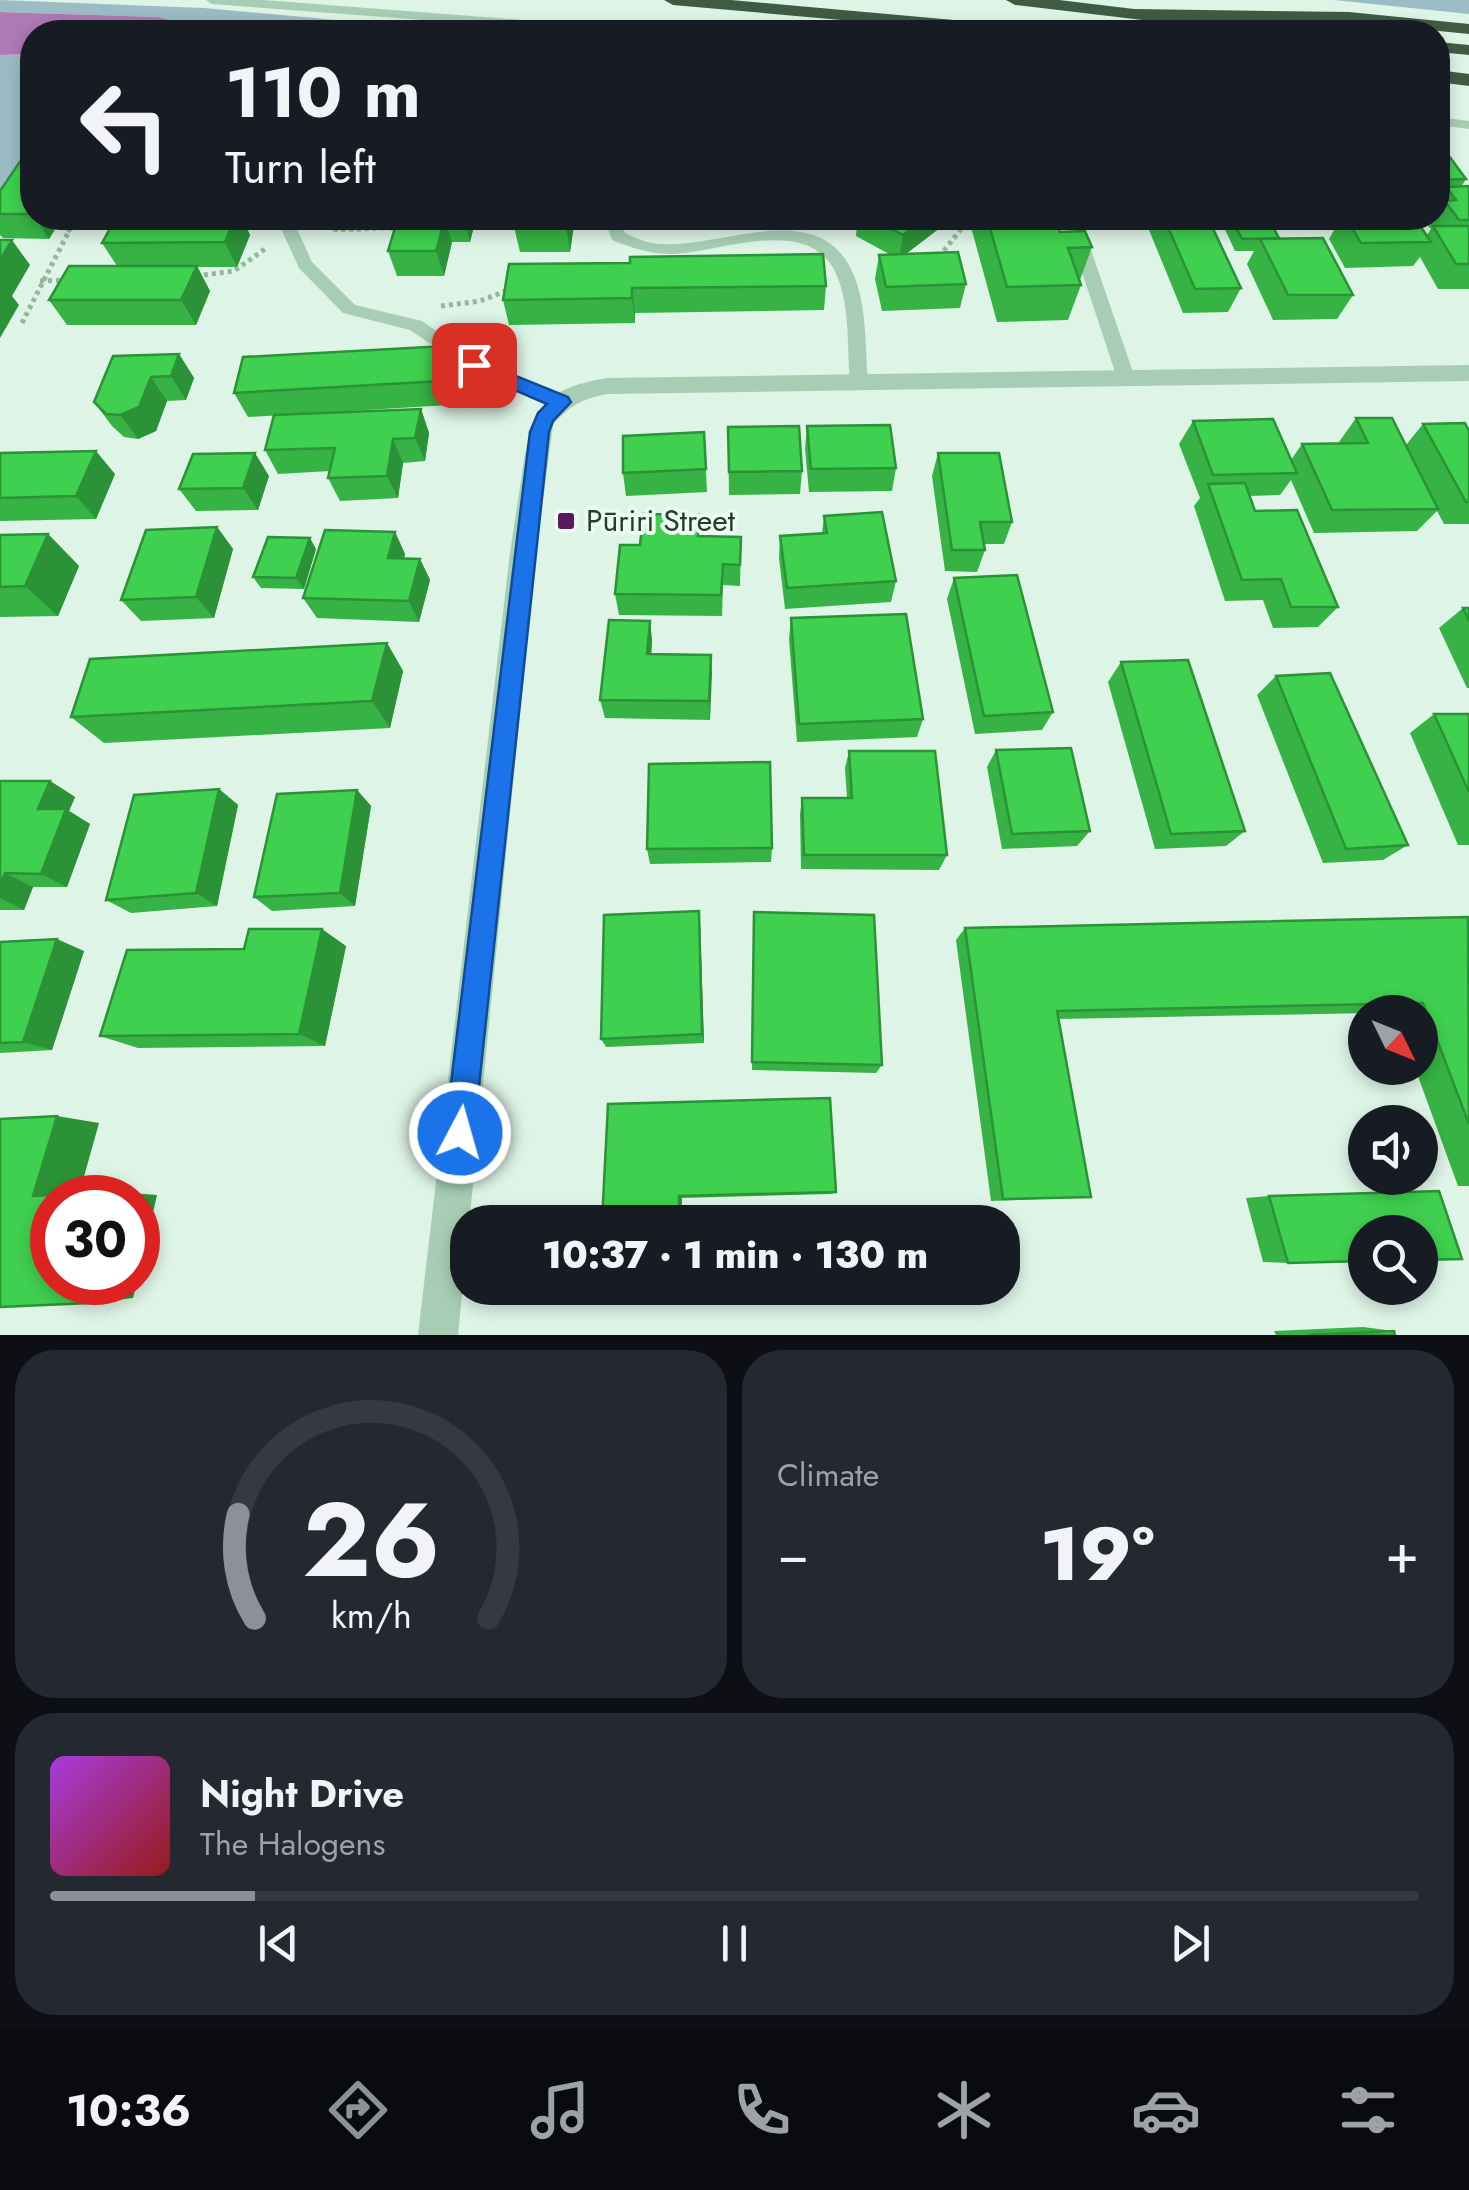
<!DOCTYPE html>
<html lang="en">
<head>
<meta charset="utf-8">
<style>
	body { margin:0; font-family:Jost,sans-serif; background:#242831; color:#f1f3f6; height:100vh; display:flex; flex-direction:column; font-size:38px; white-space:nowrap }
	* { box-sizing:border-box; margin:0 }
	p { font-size:32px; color:#9ea1a6 }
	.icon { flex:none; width:55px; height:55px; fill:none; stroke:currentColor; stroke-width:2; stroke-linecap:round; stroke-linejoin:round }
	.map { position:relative; height:1335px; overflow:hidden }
	.details { display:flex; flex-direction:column; gap:15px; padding:15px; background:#0d0f14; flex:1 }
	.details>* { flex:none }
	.banner { position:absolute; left:20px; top:20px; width:1430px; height:210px; border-radius:40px; box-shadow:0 5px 15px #0003; background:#171b24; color:#f1f3f6; overflow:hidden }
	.needle { width:65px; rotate:133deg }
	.fabs { position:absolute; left:1348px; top:995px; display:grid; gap:20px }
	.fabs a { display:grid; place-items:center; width:90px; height:90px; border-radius:50%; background:#171b24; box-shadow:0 5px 15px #0003; font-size:50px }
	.speed { position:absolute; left:30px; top:1175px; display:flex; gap:20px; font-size:50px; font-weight:700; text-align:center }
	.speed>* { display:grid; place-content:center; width:130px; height:130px; border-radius:50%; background:#171b24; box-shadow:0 5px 15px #0003; line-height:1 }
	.speed .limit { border:15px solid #d22; background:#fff; color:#111 }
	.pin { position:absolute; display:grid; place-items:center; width:85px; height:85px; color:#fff; margin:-42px; border-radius:20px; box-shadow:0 5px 15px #0006 }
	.me { position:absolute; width:110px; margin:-55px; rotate:6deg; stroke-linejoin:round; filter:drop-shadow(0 0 8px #0008) }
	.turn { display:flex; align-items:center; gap:35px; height:210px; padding:0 40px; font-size:45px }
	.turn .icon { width:130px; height:130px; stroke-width:2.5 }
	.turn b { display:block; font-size:70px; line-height:85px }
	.big { font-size:75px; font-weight:800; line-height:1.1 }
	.details .tile { flex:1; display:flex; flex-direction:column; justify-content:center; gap:15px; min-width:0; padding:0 35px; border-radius:40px; background:#242831 }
	.details .dial { align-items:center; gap:0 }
	.dial svg { height:260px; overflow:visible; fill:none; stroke:#363941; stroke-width:7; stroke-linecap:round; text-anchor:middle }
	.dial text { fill:#f1f3f6; stroke:none }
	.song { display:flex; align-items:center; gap:30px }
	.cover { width:120px; height:120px; border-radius:15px; background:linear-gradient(135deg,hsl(280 70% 55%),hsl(0 70% 35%)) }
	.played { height:10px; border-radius:5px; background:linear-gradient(90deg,#8c9099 15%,#363941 15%) }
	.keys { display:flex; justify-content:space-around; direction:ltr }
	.heat { display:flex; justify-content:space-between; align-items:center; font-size:55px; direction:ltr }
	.details .tiles { flex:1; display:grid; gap:15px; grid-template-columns:1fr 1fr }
	.tile:last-child { grid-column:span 2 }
	.trip { position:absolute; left:450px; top:1205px; width:570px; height:100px; border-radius:40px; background:#171b24; box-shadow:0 5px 15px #0003; font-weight:800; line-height:100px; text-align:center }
	.tabs { display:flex; height:160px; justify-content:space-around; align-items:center; background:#090b0e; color:#9ea1a6 }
	.tabs .icon { width:70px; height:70px }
	.tabs .selected { color:#8c9099 }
	.tabs b { font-size:45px; color:#f1f3f6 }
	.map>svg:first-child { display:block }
	.green { fill:#9bbcc5 }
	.water { fill:#af79b4 }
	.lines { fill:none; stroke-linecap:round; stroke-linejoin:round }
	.path-far1 { stroke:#91ba9d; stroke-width:4; stroke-dasharray:4 4; stroke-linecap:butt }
	.path { stroke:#91ba9d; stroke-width:5; stroke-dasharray:4 4; stroke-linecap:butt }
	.service { fill:#a7ceb4; fill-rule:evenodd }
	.minor { fill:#a7ceb4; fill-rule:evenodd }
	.motorway { fill:#3e5c44; fill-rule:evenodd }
	.wall { fill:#36b344 }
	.shaded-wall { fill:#2c9237 }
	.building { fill:#3fd04f; stroke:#2c9237; stroke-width:2.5 }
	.route { fill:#1a73e8; stroke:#114b97; stroke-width:2.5 }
	.poi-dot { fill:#5b1a5f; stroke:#eafbf1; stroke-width:4 }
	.labels { text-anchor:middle; stroke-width:8; stroke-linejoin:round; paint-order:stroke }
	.poi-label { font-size:30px; fill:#283a2b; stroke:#eafbf1; text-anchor:start }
</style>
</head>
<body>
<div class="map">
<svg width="1469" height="1335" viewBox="0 0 1469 1335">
	<rect width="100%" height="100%" fill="#ddf4e6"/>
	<path class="green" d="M 0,0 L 204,8 L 468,32 L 211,31 L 158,17 L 0,12 Z
		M 1334,0 L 1469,0 L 1469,14 Z
		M 32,54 L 32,151 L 0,203 L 0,55 Z"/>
	<path class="water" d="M 0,12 L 158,17 L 211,31 L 257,32 L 32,32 L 32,54 L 0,55 Z"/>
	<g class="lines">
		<path class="path-far1" d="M 321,218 L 335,230 L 406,228 L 409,218
			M 959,218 L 962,232
			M 68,232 L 76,218"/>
		<path class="path" d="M 334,229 L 361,229
			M 939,257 L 961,229
			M 196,276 L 234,271 L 265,249
			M 40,281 L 69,280
			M 441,306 L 480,301 L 511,289
			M 22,323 L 70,229"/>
		<path class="service" d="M 206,0 L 263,0 L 627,28 L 634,32 L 581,32 L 212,4 Z
			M 1438,117 L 1469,121 L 1469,129 L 1438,125 Z
			M 276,218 L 292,218 L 312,262 L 355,305 L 422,321 L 480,361 L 568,397 L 568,407 L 554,407 L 468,369 L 410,330 L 343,313 L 299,268 Z
			M 604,218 L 620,218 L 625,233 C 632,236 640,240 647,242 C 711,257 823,186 856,281 C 867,312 865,348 868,381 L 866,386 L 852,386 L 850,381 C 847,348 850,312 839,281 C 815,210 723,253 672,254 C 650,254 632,248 612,240 Z
			M 1064,218 L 1080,218 L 1135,378 L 1132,383 L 1120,383 L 1117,378 Z"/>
		<path class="minor" d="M 1469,365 L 1469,381 L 607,394 C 584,398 567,407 553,425 L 536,553 L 458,1335 L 418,1335 L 510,553 C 514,527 518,500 522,474 C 532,410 538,390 607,378 Z"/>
		<path class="motorway" d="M 664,0 L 731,0 L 1031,27 L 1040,32 L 977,32 L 673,5 Z
			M 1006,0 L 1059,0 L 1134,9 L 1349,12 L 1469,24 L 1469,34 L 1349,22 L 1151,21 L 1015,5 Z
			M 1438,42 L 1469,45 L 1469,55 L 1438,52 Z
			M 1438,70 L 1469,74 L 1469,86 L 1438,82 Z"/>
	</g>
	<path class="wall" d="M 1438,141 L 1466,179 L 1461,187 L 1469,186 L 1469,289 L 1438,289 L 1420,257 L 1413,266 L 1345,268 L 1329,239 L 1341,218 L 1415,218 L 1427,235 L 1431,229 L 1428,226 L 1433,218 L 1438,218 Z
		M 32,144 L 32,218 L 62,218 L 49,239 L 3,238 L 0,235 L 0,191 Z
		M 116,218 L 242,218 L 250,235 L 237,267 L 197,267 L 210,291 L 196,325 L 67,325 L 49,300 L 117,266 L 102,243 Z
		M 336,218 L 387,218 L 384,227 L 340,228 Z
		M 398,218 L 476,218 L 470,242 L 452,242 L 444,276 L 397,276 L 388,251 Z
		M 516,218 L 575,218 L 570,252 L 520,252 L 514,227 Z
		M 858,218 L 947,218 L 945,224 L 906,254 L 966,284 L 960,308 L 882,311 L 875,279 L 879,255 L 889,254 L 856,236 Z
		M 973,218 L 1055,218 L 1060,232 L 1092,247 L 1080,280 L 1081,285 L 1068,320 L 997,322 L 971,227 Z
		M 1154,218 L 1219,218 L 1214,229 L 1241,288 L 1228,312 L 1183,313 L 1149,230 Z
		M 1225,218 L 1274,218 L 1269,219 L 1278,239 L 1353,295 L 1337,319 L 1273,320 L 1247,264 L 1254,251 L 1235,251 L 1222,223 Z
		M 630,263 L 826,286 L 824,310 L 635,313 L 635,323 L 509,325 L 503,300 Z
		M 445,346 L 453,370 L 449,405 L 248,417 L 234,393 Z
		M 179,354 L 194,378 L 186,400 L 167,401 L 156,431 L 138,439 L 124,437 L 112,426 L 94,402 Z
		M 421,409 L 429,433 L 425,461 L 403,463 L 398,498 L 340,501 L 328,478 L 330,471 L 278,474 L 265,450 Z
		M 1356,418 L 1406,445 L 1423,424 L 1469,431 L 1469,524 L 1444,524 L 1437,511 L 1417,531 L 1314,533 L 1291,480 L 1280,495 L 1249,496 L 1255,511 L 1338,607 L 1318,627 L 1273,628 L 1263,600 L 1225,601 L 1194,506 L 1200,498 L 1179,444 L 1193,421 L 1291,460 L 1302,444 L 1339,443 L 1339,442 Z
		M 807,426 L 896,468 L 892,491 L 809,492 L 805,449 Z
		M 728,427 L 802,471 L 800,494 L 729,495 Z
		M 704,432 L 707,492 L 626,496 L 623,473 Z
		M 0,453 L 115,474 L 96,519 L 0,521 Z
		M 938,453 L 1012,522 L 1004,544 L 984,544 L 985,550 L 977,572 L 945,571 L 932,476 Z
		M 269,476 L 258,510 L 196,511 L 179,489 Z
		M 824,516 L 896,581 L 891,602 L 785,609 L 779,558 L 780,536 L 822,533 Z
		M 217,527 L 233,549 L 214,618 L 141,621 L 121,600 Z
		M 395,532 L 405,554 L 404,559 L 420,559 L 430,580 L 419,622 L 317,618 L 303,598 Z
		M 48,534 L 79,566 L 58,616 L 0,617 L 0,535 Z
		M 701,536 L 741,537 L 740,586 L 723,585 L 722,616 L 619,615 L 615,594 Z
		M 316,549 L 304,589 L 261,588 L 253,577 Z
		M 954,578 L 1053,712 L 1042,730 L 975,734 L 947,599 Z
		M 1463,608 L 1469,608 L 1469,688 L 1467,688 L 1439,628 Z
		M 791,618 L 923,719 L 917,737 L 797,742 L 789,639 Z
		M 650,621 L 652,641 L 651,654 L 711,655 L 710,720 L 605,718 L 600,700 Z
		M 387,643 L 403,671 L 390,728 L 104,743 L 71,717 Z
		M 1121,662 L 1245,831 L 1226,846 L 1155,849 L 1108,682 Z
		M 1276,676 L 1408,845 L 1383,860 L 1323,863 L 1257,695 Z
		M 1434,714 L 1469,714 L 1469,845 L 1458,845 L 1410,733 Z
		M 996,750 L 1090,831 L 1077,846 L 1002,849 L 987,767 Z
		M 849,751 L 947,855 L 939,870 L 801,869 L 800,814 L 802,798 L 847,798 L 845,768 Z
		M 0,781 L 50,781 L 75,797 L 69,811 L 90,824 L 67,887 L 33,887 L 24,910 L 0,910 Z
		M 219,789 L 238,805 L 217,906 L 131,913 L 106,900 Z
		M 357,790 L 371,806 L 355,906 L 272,911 L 254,897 Z
		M 772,848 L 771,862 L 650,864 L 647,849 Z
		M 1469,919 L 1469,1186 L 1458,1186 L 1415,1068 L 1420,1068 L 1420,1012 L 1058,1019 L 1091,1197 L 991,1201 L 956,940 L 965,928 Z
		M 700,924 L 704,1043 L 606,1047 L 601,1039 Z
		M 754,924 L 882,1065 L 876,1073 L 752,1070 Z
		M 0,942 L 84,951 L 52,1050 L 0,1053 Z
		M 346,946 L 325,1046 L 138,1048 L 100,1036 L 244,949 Z
		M 608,1104 L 836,1192 L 831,1194 L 682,1198 L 681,1222 Z
		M 1269,1196 L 1288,1263 L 1263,1262 L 1246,1198 Z
		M 1363,1327 L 1394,1331 L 1395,1335 L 1276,1335 L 1274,1331 Z"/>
	<path class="shaded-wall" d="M 35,218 L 62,218 L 49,239 Z
		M 235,218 L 242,218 L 250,235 L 237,267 L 225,242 Z
		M 445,218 L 452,242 L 444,276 L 436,251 Z
		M 464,218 L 476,218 L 470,242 Z
		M 567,218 L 575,218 L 570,252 L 566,227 Z
		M 926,218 L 947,218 L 945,224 L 899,259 L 903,235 Z
		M 12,240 L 30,265 L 12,296 L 19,305 L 0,338 L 0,260 Z
		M 197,266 L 210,291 L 196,325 L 181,300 Z
		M 632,288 L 635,313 L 635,323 L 632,298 Z
		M 445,346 L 453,370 L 449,405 L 441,381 Z
		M 179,354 L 194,378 L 186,400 L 171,376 Z
		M 151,377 L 167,401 L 156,431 L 138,439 L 120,415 Z
		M 421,409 L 429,433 L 425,461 L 415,438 Z
		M 393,439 L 403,463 L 398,498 L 387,476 Z
		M 96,451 L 115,474 L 96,519 L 76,496 Z
		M 255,453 L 269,476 L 258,510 L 243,488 Z
		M 217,527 L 233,549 L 214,618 L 196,597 Z
		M 395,532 L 405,554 L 399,580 L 388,558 Z
		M 48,534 L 79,566 L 58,616 L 25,586 Z
		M 310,538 L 316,549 L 304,589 L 296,578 Z
		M 420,559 L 430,580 L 419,622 L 409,601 Z
		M 650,621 L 652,641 L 650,673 L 647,654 Z
		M 387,643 L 403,671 L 390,728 L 372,701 Z
		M 711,655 L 712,674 L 710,720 L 709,701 Z
		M 50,781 L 75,797 L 69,811 L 90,824 L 67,887 L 41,874 L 38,809 Z
		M 219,789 L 238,805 L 217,906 L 196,893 Z
		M 357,790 L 371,806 L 355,906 L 340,893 Z
		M 5,873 L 33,887 L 24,910 L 0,898 L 0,886 Z
		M 699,911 L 700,924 L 704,1043 L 702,1034 Z
		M 322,929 L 346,946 L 325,1046 L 299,1034 Z
		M 57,939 L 84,951 L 52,1050 L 23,1042 Z
		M 57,1116 L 99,1123 L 78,1198 L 33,1196 Z
		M 118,1192 L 157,1195 L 138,1279 L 138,1198 L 117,1198 Z
		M 679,1196 L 682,1198 L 681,1222 L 679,1222 Z
		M 95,1282 L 137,1282 L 133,1298 L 90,1303 Z"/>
	<path class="building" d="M 1438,141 L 1466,179 L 1438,180 Z
		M 32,144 L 32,214 L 0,214 L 0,191 Z
		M 1469,186 L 1469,220 L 1459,220 L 1445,201 L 1456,200 L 1446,187 Z
		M 116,218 L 235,218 L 225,242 L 102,243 Z
		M 398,218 L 445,218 L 436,251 L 388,251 Z
		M 516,218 L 567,218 L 566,227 L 514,227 Z
		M 871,218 L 926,218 L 903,235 Z
		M 987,218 L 1055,218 L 1060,232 L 1085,231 L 1092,247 L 1068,248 L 1081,285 L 1007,287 Z
		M 1164,218 L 1208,218 L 1241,288 L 1195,289 Z
		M 1231,218 L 1268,218 L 1279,238 L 1242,239 Z
		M 1346,218 L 1415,218 L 1431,242 L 1361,243 Z
		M 1433,226 L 1469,226 L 1469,264 L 1456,264 Z
		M 1323,238 L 1353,295 L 1288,295 L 1260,239 Z
		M 0,240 L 12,240 L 0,260 Z
		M 958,252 L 966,284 L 886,287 L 879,255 Z
		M 823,254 L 826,286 L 632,288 L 632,298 L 503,300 L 509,264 L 630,263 L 630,257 Z
		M 69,266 L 197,266 L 181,300 L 49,300 Z
		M 445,346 L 441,381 L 234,393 L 243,357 Z
		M 179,354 L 171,376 L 151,377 L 139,407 L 120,415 L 106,414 L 94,402 L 113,356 Z
		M 421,409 L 415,438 L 393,439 L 387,476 L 328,478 L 335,448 L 265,450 L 274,415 Z
		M 1356,418 L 1392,418 L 1438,509 L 1332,510 L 1302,444 L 1368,443 Z
		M 1273,419 L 1297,473 L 1213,475 L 1193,421 Z
		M 1465,423 L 1469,431 L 1469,502 L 1466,502 L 1423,424 Z
		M 890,425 L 896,468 L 811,469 L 807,426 Z
		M 799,426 L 802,471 L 729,472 L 728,427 Z
		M 704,432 L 706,469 L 623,473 L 623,436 Z
		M 96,451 L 76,496 L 0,498 L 0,453 Z
		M 255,453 L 243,488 L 179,489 L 193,454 Z
		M 938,453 L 999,453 L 1012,522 L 980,522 L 985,550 L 952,550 Z
		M 1245,483 L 1255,511 L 1297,510 L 1338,607 L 1291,607 L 1281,579 L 1242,580 L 1208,484 Z
		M 882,512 L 896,581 L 787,588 L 780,536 L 827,533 L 824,516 Z
		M 643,514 L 700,515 L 698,536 L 741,537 L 740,565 L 723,564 L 721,595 L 615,594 L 620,545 L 640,545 Z
		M 217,527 L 196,597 L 121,600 L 146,530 Z
		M 325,530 L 395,532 L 388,558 L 420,559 L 409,601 L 303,598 Z
		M 48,534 L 25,586 L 0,587 L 0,535 Z
		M 268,537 L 310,538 L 296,578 L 253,577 Z
		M 1017,575 L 1053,712 L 984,716 L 954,578 Z
		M 1463,608 L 1469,608 L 1469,621 Z
		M 906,614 L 923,719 L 799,724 L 791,618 Z
		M 609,620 L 650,621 L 647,654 L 711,655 L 709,701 L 600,700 Z
		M 387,643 L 372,701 L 71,717 L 90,659 Z
		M 1188,660 L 1245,831 L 1171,834 L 1121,662 Z
		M 1330,673 L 1408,845 L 1346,849 L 1276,676 Z
		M 1434,714 L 1469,714 L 1469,792 Z
		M 1071,748 L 1090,831 L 1012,834 L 996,750 Z
		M 849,751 L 935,751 L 947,855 L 804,855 L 802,798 L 852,798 Z
		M 770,762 L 772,848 L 647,849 L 649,764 Z
		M 0,781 L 50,781 L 38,809 L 66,809 L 41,874 L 5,873 L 0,886 Z
		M 219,789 L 196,893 L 106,900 L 134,795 Z
		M 357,790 L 340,893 L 254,897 L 277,794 Z
		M 699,911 L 702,1034 L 601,1039 L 604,915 Z
		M 754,912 L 874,915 L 882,1065 L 752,1062 Z
		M 1468,917 L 1469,1124 L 1423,1003 L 1057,1011 L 1091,1197 L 1003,1199 L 965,928 Z
		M 249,929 L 322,929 L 299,1034 L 100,1036 L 127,950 L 244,949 Z
		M 57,939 L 23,1042 L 0,1043 L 0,942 Z
		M 830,1098 L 836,1192 L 679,1196 L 679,1222 L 602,1222 L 608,1104 Z
		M 57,1116 L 33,1196 L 118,1192 L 117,1198 L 52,1198 L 52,1282 L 95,1282 L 90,1303 L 0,1307 L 0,1119 Z
		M 1439,1191 L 1462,1259 L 1420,1260 L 1420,1232 L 1365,1232 L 1365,1261 L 1288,1263 L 1269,1196 Z
		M 1394,1331 L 1395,1335 L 1307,1335 Z"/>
	<path class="route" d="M 474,359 L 568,397 L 571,402 L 553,421 L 549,432 L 474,1133 L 470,1143 L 460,1147 L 449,1143 L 445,1133 L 530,432 L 538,413 L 547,404 L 468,370 L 465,365 Z"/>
	<rect class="poi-dot" x="556" y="511" width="20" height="20" rx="5"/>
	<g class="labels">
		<g class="poi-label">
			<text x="586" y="531">Pūriri Street</text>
		</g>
	</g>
</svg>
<div class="fabs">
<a><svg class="needle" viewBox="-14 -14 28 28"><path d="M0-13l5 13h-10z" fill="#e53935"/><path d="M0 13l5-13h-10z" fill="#9ea1a6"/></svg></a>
<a><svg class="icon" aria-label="sound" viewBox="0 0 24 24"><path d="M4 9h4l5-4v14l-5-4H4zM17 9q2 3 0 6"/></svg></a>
<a><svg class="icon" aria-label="search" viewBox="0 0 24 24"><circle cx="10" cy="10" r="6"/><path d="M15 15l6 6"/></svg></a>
</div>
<div class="speed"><div class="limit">30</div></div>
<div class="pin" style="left:474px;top:365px;background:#d93025"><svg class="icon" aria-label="arrive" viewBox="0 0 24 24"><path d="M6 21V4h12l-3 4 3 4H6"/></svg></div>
<svg class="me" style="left:460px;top:1133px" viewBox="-20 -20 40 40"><circle r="17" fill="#1a73e8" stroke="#fff" stroke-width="3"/><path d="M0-11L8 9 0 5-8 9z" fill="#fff"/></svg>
<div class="trip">10:37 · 1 min · 130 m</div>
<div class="banner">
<div class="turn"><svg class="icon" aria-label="left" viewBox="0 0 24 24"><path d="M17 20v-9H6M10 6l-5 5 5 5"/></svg><div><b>110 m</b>Turn left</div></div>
</div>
</div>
<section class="details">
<div class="tiles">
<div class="tile dial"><svg viewBox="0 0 100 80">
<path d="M14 69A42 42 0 1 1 86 69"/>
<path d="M14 69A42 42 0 0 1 9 37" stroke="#8c9099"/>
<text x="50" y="56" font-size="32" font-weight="700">26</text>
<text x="50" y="72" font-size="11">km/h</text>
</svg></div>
<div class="tile"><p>Climate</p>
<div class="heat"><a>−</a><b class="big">19°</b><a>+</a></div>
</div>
<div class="tile">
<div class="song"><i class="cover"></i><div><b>Night Drive</b><p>The Halogens</p></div></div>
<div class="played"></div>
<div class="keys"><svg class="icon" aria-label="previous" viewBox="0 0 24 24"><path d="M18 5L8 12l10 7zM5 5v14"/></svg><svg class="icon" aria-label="pause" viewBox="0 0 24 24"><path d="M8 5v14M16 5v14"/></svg><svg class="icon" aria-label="next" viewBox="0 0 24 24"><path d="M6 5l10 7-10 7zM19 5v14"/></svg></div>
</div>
</div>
</section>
<nav class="tabs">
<b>10:36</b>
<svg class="icon selected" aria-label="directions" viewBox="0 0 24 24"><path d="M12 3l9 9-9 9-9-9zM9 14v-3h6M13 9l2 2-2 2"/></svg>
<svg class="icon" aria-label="music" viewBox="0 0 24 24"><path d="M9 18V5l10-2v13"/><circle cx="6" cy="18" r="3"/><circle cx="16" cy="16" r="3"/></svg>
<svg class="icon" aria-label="phone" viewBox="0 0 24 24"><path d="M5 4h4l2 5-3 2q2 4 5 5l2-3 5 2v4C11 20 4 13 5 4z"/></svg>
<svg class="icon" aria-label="climate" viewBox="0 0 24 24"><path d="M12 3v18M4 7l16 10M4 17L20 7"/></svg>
<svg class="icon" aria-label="car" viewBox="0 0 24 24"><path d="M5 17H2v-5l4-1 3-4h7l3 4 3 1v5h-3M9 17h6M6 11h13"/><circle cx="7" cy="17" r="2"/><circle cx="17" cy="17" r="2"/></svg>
<svg class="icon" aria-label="filters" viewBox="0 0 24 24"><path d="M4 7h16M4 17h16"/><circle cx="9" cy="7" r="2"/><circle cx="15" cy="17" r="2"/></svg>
</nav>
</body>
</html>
